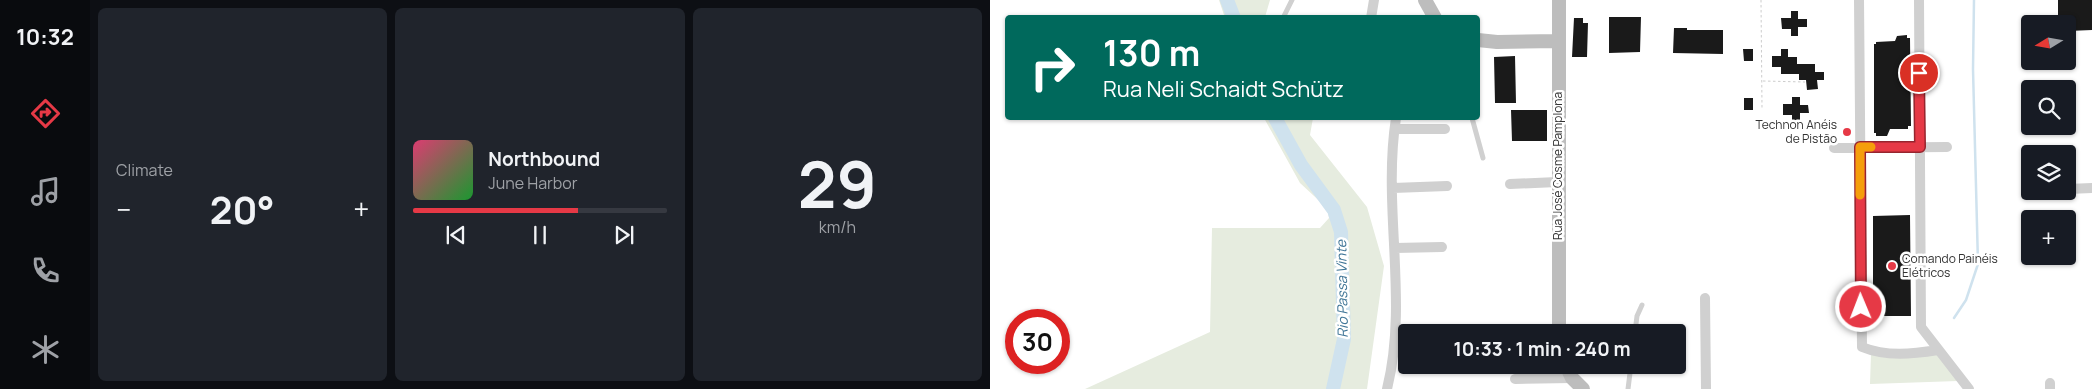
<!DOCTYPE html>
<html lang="en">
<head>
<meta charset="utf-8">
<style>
	body { margin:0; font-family:Manrope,sans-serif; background:#20242c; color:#f1f3f6; height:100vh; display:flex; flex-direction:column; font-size:19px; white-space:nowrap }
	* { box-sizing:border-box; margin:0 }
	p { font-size:16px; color:#9ea1a6 }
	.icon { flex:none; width:28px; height:28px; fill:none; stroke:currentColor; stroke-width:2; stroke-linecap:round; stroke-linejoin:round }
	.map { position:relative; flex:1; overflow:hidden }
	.side { display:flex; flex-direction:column; gap:8px; padding:8px; background:#0d0f14; width:900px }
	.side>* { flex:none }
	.top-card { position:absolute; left:15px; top:15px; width:475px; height:105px; border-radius:5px; box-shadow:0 1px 4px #0004; background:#00695c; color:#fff; overflow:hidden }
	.needle { width:32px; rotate:259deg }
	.controls { position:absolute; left:1031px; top:15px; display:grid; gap:10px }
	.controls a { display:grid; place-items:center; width:55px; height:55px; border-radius:5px; background:#171b24; box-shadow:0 1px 4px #0004; font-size:25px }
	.speed { position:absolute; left:15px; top:309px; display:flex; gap:10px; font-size:25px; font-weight:700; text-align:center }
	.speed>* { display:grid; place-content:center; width:65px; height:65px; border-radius:50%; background:#171b24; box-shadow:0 1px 4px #0004; line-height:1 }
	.speed .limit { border:8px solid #d22; background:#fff; color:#111 }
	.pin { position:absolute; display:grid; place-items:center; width:42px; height:42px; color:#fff; margin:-21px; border:2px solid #fff; border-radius:50%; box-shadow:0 1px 5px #0007 }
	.me { position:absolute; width:55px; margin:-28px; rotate:359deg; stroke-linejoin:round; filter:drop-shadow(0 0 4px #0008) }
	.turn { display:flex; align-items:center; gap:18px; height:105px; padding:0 15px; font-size:22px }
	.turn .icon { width:65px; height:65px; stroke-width:2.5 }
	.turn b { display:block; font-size:35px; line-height:42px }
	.big { font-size:38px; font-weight:700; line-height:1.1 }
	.side .widget { flex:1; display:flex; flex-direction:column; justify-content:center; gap:8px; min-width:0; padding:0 18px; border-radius:8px; background:#20242c }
	.side .dial { align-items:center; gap:0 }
	.dial b { font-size:65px; line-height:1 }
	.song { display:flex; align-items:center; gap:15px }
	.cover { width:60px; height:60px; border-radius:8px; background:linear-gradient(135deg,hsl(340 70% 55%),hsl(130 70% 35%)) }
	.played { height:5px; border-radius:2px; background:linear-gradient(90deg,#e63946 65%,#363941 65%) }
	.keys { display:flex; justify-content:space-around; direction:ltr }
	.heat { display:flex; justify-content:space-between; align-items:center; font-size:28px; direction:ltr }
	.side .tiles { flex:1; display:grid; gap:8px; grid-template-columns:repeat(3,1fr) }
	.trip { position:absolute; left:408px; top:324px; width:288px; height:50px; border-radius:5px; background:#171b24; box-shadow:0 1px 4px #0004; font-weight:700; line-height:50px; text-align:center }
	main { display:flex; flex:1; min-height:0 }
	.tabs { display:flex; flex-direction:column; width:90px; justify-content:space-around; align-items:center; background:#090b0e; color:#9ea1a6 }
	.tabs .icon { width:35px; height:35px }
	.tabs .on { color:#e63946 }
	.tabs b { font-size:22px; color:#f1f3f6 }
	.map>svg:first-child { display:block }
	.green { fill:#e6ecdf }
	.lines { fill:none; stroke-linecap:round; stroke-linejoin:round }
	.stream { stroke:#cfe2ee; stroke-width:2.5 }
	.river { stroke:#cfe2ee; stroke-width:14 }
	.building { fill:#1a1a1a }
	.path { stroke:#cdcdcd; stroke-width:1; stroke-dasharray:2.5 2.5; stroke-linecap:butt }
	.lane { stroke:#d0d0d0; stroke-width:5 }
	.street { stroke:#d0d0d0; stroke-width:10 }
	.secondary { stroke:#bdbdbd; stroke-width:14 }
	.route-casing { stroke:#96252e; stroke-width:12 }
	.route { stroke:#e63946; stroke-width:9 }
	.slow { stroke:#f59e0b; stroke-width:9 }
	.poi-dot { fill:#e63946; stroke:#fff; stroke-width:2 }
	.labels { text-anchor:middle; stroke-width:5; stroke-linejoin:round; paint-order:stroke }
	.poi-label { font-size:12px; fill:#333; stroke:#fff; text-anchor:end }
	.street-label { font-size:12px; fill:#333; stroke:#fff }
	.water-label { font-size:14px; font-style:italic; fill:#3f7597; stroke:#fff }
</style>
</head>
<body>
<main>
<nav class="tabs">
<b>10:32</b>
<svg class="icon on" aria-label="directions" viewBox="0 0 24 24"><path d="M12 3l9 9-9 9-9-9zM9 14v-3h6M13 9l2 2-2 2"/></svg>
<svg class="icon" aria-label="music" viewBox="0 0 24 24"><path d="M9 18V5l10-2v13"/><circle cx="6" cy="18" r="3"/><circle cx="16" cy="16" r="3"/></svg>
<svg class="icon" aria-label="phone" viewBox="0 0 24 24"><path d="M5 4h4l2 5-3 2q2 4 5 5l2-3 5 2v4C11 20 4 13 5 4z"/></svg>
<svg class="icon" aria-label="climate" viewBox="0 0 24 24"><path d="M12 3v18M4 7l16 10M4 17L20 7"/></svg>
</nav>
<section class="side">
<div class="tiles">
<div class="widget"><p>Climate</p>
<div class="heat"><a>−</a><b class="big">20°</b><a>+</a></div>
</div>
<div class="widget">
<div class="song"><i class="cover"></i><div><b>Northbound</b><p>June Harbor</p></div></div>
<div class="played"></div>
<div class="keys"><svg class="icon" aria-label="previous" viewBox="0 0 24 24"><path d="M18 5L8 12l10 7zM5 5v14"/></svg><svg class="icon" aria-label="pause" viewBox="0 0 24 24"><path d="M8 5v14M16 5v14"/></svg><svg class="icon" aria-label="next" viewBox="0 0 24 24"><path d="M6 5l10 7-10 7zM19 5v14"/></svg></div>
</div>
<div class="widget dial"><b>29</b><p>km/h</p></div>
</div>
</section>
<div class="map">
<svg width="1102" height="389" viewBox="0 0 1102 389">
	<rect width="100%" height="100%" fill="#fff"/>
	<path class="green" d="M 229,0 L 280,0 L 275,17 L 235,18 Z
		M 274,118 L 323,118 L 320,135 L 377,207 L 394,266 L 377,389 L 95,389 L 220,332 L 222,228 L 330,228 L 339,218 L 337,208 L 310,183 Z
		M 881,354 L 947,354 L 968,381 L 880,384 Z"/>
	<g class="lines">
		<path class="stream" d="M 964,318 L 976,300 L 988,264 L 983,69 L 984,0"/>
		<path class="river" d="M 237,0 L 244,18
			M 285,118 L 311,165 L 344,210 L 351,232 L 354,339 L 343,389"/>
	</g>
	<path class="building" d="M 1068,0 L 1102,0 L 1102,30 L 1078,31 L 1078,24 L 1068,24 Z
		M 801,11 L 808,11 L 808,19 L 817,19 L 817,27 L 808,27 L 808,36 L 801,36 L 801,29 L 792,29 L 791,18 L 801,18 Z
		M 619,17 L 651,17 L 650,52 L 619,53 Z
		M 584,18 L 593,18 L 593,23 L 598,23 L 597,57 L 582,57 Z
		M 684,28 L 697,28 L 697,30 L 733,30 L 733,54 L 683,53 Z
		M 917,35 L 917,38 L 920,38 L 921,126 L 918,126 L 918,129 L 900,129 L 897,136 L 886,136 L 886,133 L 884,133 L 884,44 L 886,44 L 886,42 L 905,41 L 907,36 Z
		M 753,49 L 763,49 L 763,61 L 754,61 Z
		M 791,49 L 798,49 L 798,57 L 807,57 L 807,64 L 825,64 L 825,72 L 834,72 L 834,80 L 827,80 L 828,89 L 817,90 L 816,80 L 809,80 L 809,74 L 791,74 L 791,67 L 782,67 L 782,56 L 791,56 Z
		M 525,56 L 526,103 L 505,103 L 504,57 Z
		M 802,97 L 810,97 L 810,105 L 818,105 L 819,113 L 810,113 L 810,122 L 802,122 L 802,115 L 793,115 L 793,104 L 802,104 Z
		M 754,98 L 763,98 L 763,110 L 754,110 Z
		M 521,110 L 557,110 L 557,141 L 522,141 Z
		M 920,215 L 921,316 L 883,316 L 883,216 Z"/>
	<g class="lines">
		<path class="path" d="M 771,0 L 772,108
			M 773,81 L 815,82"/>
		<path class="lane" d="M 293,18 L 302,0
			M 482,118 L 493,158
			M 645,332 L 647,316 L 652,305
			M 638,389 L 641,365"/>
		<path class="street" d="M 869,0 L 872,347 C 896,357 923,354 948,350
			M 929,0 L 931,327 L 979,389
			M 381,18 L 384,0
			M 405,129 L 455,129
			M 844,148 L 957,147
			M 520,184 L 567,182
			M 403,188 L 457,186
			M 1078,189 L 1102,188
			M 405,248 L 452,247
			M 715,298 L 716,389
			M 525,379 L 582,378
			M 1060,383 L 1060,389
			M 397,389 C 419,300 392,208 406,118"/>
		<path class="secondary" d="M 435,0 L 445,18
			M 569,0 L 569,332
			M 488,40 L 507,42 L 568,41
			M 576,365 L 582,378 L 593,389"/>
	</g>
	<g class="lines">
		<defs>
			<path id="route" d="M 871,307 L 870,147 L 930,147 L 929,73"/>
		</defs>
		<use href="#route" class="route-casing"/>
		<use href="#route" class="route"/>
		<path class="slow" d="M 870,195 L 870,147 L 881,147"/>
	</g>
	<g class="poi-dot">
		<circle cx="857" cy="132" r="5"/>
		<circle cx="902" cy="266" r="5"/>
	</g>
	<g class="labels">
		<g class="poi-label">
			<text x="847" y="129">Technon Anéis<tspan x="847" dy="14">de Pistão</tspan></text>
			<text x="912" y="263" text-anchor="start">Comando Painéis<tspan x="912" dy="14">Elétricos</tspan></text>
		</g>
		<g class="street-label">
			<text transform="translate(568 166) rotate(-90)" y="4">Rua José Cosme Pamplona</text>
		</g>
		<g class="water-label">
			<text transform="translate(352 289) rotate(-91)" y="5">Rio Passa Vinte</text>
		</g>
	</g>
</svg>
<div class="controls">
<a><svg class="needle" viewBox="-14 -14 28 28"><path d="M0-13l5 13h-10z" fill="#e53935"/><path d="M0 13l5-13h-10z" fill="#9ea1a6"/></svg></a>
<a><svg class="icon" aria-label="search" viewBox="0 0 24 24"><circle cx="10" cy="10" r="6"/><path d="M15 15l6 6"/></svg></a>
<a><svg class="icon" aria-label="layers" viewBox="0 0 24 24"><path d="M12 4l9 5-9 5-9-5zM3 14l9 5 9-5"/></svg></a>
<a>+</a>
</div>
<div class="speed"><div class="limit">30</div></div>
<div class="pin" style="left:929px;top:73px;background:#d93025"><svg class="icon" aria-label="arrive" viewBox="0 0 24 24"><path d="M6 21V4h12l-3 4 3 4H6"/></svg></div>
<svg class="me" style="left:871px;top:307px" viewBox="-20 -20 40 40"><circle r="17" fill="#e63946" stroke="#fff" stroke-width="3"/><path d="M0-11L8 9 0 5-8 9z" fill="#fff"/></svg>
<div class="trip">10:33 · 1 min · 240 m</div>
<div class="top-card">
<div class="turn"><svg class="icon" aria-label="right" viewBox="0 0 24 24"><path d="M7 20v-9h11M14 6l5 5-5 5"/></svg><div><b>130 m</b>Rua Neli Schaidt Schütz</div></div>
</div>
</div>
</main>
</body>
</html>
